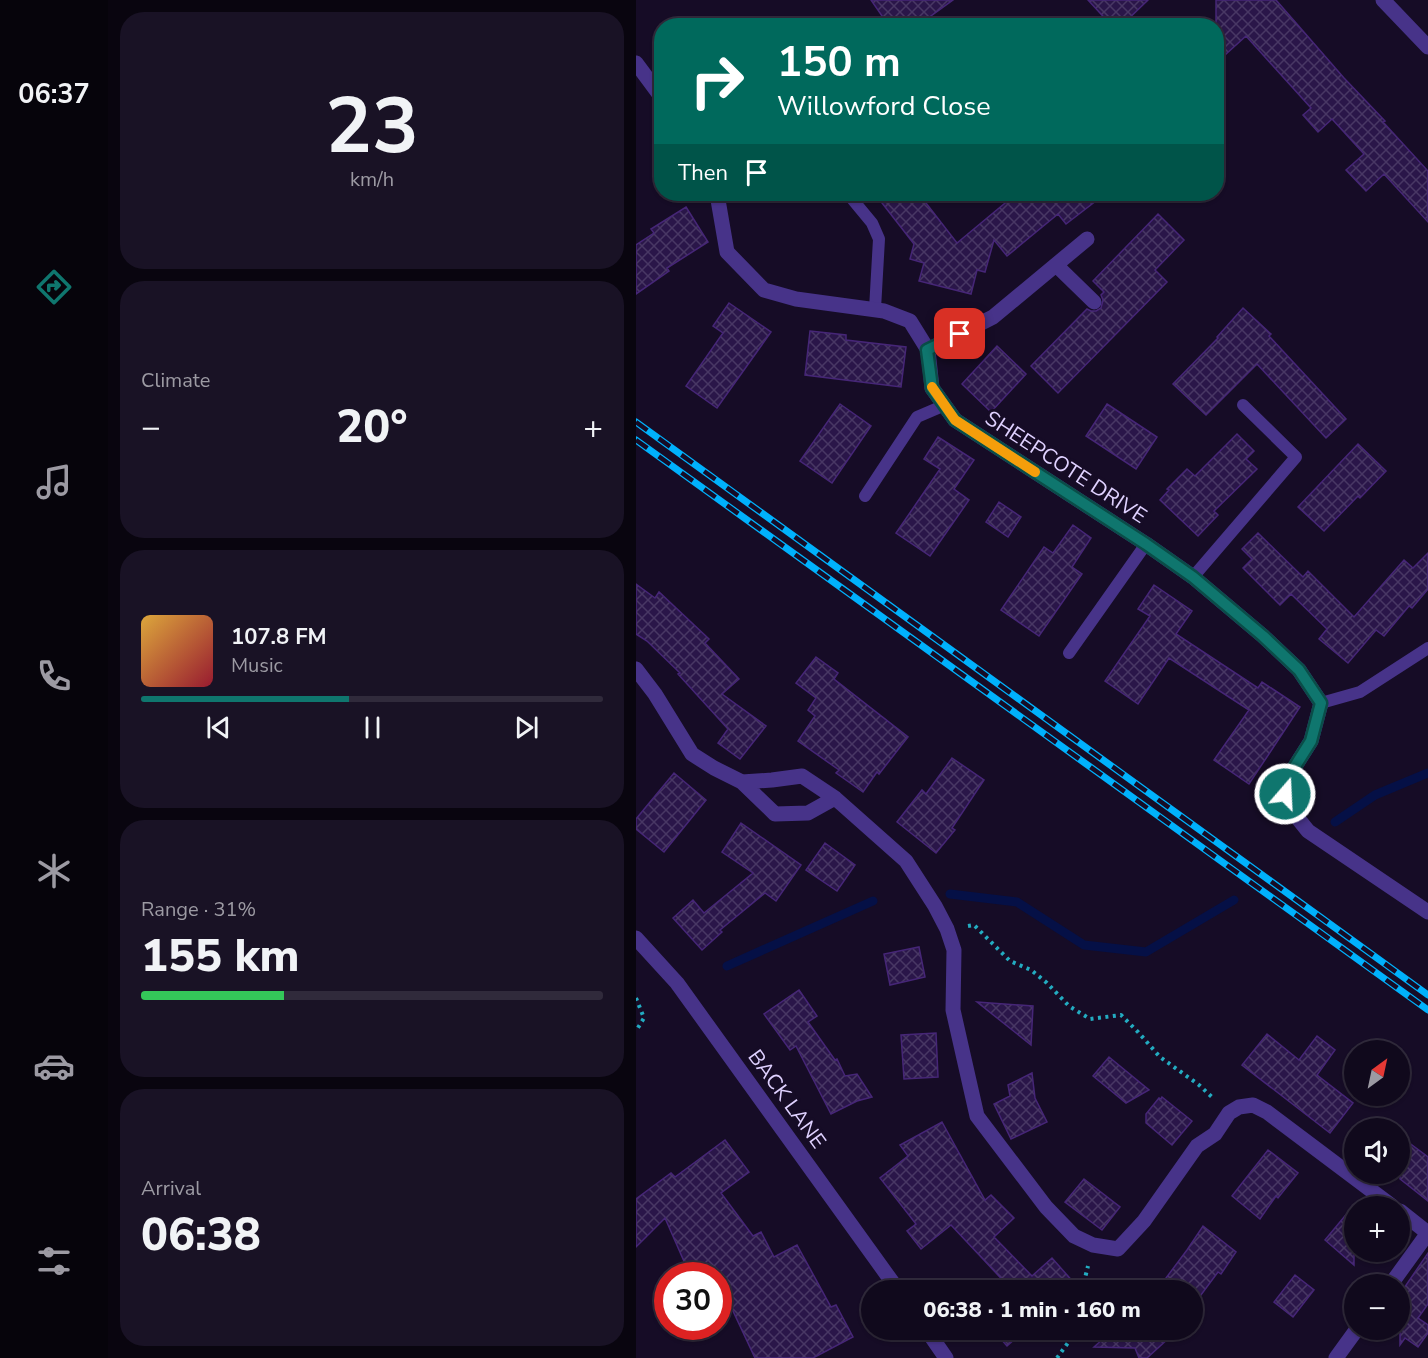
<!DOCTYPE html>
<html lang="en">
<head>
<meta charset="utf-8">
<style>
	body { margin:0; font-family:"Nunito Sans",sans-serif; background:#191225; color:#f1f3f6; height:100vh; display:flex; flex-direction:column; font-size:22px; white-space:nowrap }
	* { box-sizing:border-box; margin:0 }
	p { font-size:20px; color:#9c9aa3 }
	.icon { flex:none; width:33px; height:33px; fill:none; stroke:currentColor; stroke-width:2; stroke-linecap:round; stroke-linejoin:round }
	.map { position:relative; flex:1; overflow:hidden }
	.panel { display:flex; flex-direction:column; gap:12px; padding:12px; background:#09050f; width:528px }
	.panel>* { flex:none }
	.guide { position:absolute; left:18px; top:18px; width:570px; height:183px; border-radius:24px; box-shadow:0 2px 4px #0004,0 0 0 2px #302a3b; background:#00695c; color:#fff; overflow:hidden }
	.needle { width:39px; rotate:33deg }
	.fabs { position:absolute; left:708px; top:1040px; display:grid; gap:12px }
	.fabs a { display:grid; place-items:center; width:66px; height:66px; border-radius:50%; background:#10091c; box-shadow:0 2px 4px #0004,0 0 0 2px #302a3b; font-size:30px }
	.speed { position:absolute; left:18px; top:1262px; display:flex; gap:12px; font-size:30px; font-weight:700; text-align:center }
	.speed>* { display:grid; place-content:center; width:78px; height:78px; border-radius:50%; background:#10091c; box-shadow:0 2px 4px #0004,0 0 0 2px #302a3b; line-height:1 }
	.speed .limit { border:9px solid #d22; background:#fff; color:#111 }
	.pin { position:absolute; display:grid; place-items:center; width:51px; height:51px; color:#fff; margin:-26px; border-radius:12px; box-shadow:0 3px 9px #0006 }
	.me { position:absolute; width:66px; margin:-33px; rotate:19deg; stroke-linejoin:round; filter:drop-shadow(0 0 4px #0008) }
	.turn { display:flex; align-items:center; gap:21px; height:126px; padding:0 24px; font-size:27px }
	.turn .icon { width:78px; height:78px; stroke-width:2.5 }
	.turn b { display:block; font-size:42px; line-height:51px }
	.then { display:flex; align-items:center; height:57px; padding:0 24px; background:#0003; gap:12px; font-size:22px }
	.big { font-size:45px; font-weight:800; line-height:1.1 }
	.panel .widget { flex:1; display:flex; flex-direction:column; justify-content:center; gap:9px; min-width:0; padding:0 21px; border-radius:24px; background:#191225 }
	.panel .dial { align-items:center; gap:0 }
	.dial b { font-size:78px; line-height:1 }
	.song { display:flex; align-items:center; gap:18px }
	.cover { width:72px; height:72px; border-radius:9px; background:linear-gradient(135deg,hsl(40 70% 55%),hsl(350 70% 35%)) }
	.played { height:6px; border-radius:3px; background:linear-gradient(90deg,#0f766e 45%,#302a3b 45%) }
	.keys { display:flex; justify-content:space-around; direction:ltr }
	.heat { display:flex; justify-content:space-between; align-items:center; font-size:33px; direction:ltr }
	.charge { height:9px; border-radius:4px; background:linear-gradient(90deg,#34c759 31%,#302a3b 0) }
	.trip { position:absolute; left:225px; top:1280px; width:342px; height:60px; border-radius:30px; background:#10091c; box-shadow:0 2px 4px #0004,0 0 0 2px #302a3b; font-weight:800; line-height:60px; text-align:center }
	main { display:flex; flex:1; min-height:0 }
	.dock { display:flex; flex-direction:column; width:108px; justify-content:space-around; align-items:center; background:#06040b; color:#9c9aa3 }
	.dock .icon { width:42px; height:42px }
	.dock .active { color:#0f766e }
	.dock b { font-size:27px; color:#f1f3f6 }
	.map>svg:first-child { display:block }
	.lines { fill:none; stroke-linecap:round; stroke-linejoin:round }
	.stream { stroke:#051046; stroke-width:9 }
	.building { fill:url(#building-cross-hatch); stroke:#462677; stroke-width:1.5 }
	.path { stroke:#23acc1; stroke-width:4; stroke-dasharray:3 4.5; stroke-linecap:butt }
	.lane { stroke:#473389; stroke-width:12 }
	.street { stroke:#473389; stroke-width:15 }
	.rail-casing { stroke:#00b1fc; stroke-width:7 }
	.rail { stroke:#160c26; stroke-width:4.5; stroke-dasharray:14; stroke-linecap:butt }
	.route-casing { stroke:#0a4d48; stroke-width:15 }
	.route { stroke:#0f766e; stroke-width:10 }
	.slow { stroke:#f59e0b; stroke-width:10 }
	.labels { text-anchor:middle; stroke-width:6; stroke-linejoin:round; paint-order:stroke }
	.street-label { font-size:21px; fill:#dfd1ff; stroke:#160c26 }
</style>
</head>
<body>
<main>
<nav class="dock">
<b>06:37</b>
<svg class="icon active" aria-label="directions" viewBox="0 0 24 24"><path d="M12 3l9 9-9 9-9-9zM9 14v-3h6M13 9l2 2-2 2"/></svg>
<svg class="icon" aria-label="music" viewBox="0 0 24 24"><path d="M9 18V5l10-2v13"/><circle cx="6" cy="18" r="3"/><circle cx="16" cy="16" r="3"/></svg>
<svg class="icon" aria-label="phone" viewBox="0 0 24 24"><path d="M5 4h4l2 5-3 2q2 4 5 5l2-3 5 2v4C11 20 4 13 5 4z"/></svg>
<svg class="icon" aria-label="climate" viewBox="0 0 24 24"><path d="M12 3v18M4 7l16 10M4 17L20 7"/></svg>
<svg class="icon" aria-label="car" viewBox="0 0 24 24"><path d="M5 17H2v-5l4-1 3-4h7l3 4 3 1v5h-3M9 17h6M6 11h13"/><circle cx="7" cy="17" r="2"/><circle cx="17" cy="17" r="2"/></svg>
<svg class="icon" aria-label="filters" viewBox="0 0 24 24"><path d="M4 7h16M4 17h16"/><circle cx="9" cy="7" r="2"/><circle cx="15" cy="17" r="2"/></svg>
</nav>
<section class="panel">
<div class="widget dial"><b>23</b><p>km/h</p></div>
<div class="widget"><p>Climate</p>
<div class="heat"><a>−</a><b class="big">20°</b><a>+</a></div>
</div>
<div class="widget">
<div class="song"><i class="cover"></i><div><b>107.8 FM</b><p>Music</p></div></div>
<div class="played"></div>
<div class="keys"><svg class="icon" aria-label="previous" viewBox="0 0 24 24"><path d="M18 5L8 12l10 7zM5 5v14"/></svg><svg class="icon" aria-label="pause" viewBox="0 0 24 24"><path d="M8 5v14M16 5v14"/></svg><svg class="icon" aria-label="next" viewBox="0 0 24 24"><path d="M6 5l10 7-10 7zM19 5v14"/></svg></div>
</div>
<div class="widget"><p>Range · 31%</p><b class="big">155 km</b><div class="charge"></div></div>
<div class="widget"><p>Arrival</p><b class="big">06:38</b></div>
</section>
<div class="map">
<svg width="792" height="1358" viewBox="0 0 792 1358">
	<defs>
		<pattern id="building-cross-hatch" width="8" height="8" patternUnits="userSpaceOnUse" patternTransform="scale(1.5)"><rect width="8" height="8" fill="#2a1649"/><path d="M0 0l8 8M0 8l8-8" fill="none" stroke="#483764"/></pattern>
	</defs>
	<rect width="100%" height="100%" fill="#160c26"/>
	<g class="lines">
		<path class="stream" d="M 699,822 L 739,795 L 792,773
			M 314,894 L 381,902 L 448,945 L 510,952 L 598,900
			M 91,966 L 237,901"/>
	</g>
	<path class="building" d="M 235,0 L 317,0 L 281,26 L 253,26 Z
		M 452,0 L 512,0 L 485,26 L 476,26 Z
		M 580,0 L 640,0 L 708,78 L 749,121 L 747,122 L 792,171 L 792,222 L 748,174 L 730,191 L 710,170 L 728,154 L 696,119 L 682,132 L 667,115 L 675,108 L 610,36 L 580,63 Z
		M 239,194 L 283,194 L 321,243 L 380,194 L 469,194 L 430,224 L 422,214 L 371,256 L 358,240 L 349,272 L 341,270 L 335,294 L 283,281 L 288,263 L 274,259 L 278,244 Z
		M 50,207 L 72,242 L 31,268 L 33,271 L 0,294 L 0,245 L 18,233 L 15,229 Z
		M 522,214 L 548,240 L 519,270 L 531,282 L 422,393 L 395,366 L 451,309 L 455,311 L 460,311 L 465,308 L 467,300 L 465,295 L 468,292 L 457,281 Z
		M 93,303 L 135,332 L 81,408 L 50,386 L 87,333 L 77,326 Z
		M 607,308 L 635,334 L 633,336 L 710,419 L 690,438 L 621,364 L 570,415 L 537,384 L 582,338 L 581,337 Z
		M 174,331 L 210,335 L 210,340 L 270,347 L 265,387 L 169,375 Z
		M 361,346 L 390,374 L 355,412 L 326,384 Z
		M 204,404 L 235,426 L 196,483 L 164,461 Z
		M 471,404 L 521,437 L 500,469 L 450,436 Z
		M 601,434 L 618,451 L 610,459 L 621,469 L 578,511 L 582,515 L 562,536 L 524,500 L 533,490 L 531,489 L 551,469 L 559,476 Z
		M 302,437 L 338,460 L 318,489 L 333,500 L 294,556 L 260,533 L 304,469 L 288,459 Z
		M 722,444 L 750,471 L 724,498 L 722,496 L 688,531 L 662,507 Z
		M 363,502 L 385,517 L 372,537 L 350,522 Z
		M 437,525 L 455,538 L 436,567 L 446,574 L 403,636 L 365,610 L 408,547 L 417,553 Z
		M 622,533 L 667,577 L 672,571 L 718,617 L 768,560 L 777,568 L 792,553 L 792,589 L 776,608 L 773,606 L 748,636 L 740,630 L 712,663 L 683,639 L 691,629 L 655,594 L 644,605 L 607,568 L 616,559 L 606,549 Z
		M 0,584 L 19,598 L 23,592 L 73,639 L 69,643 L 103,679 L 86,694 L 130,726 L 104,759 L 82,743 L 92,729 L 42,674 L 44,673 L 11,641 L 0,634 Z
		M 518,585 L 556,611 L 540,634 L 622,688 L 626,682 L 664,707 L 613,784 L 578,760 L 613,710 L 533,658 L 502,704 L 469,681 L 514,616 L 502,609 Z
		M 180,657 L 202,673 L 198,679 L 272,737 L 243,774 L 241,772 L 227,792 L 200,773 L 203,770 L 162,741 L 179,716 L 172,710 L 180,698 L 160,683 Z
		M 316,758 L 348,780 L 316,828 L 319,830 L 300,853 L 261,822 L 286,790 L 290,794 Z
		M 38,773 L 70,800 L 28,852 L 0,829 L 0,819 Z
		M 105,823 L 165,865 L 140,901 L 129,893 L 84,930 L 86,932 L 66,950 L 37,918 L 57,900 L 68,913 L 117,873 L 86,852 Z
		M 189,843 L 219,865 L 201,891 L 170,870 Z
		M 283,947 L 289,977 L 254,985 L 248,954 Z
		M 163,990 L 181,1016 L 172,1022 L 199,1060 L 201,1059 L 209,1076 L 221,1074 L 236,1097 L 221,1101 L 195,1114 L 160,1046 L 154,1050 L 128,1014 Z
		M 341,1002 L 397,1006 L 395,1045 Z
		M 300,1033 L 302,1077 L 268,1079 L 265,1035 Z
		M 631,1034 L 663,1060 L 681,1036 L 699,1050 L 681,1075 L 717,1103 L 694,1133 L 606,1065 Z
		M 473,1057 L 513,1090 L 490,1103 L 457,1076 Z
		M 396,1073 L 399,1098 L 411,1122 L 375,1139 L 358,1104 L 374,1096 L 372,1085 Z
		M 526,1097 L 556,1121 L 536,1145 L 510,1123 L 510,1114 L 523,1098 L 525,1099 Z
		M 306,1122 L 349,1200 L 355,1195 L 378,1218 L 358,1237 L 396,1276 L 416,1258 L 439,1284 L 432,1290 L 376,1290 L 315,1225 L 285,1249 L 271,1231 L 280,1224 L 244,1178 L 272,1156 L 264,1145 Z
		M 764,1136 L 792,1157 L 792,1201 L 764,1179 Z
		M 89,1140 L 113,1172 L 85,1193 L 117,1236 L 125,1232 L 138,1257 L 161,1245 L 195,1307 L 200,1305 L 217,1337 L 177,1358 L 119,1358 L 82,1279 L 82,1275 L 81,1275 L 78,1268 L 62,1275 L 54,1275 L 29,1218 L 0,1247 L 0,1199 L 35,1173 L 39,1177 Z
		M 632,1150 L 662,1173 L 642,1198 L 640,1196 L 624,1219 L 596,1196 Z
		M 448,1179 L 484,1207 L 466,1230 L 429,1202 Z
		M 718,1205 L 718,1265 L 689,1240 Z
		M 567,1226 L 600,1252 L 585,1274 L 582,1272 L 556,1307 L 556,1290 L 521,1290 L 551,1250 Z
		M 792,1253 L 792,1304 L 782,1318 L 792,1325 L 792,1333 L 782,1347 L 769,1338 L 764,1345 L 764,1294 Z
		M 659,1275 L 678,1290 L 657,1317 L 638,1302 Z
		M 356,1329 L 390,1329 L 371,1346 Z
		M 478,1329 L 540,1329 L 534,1337 L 511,1358 L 503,1358 L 499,1348 L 458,1347 Z"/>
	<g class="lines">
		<path class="path" d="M 332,926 L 338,925 L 374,961 L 395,970 L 411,983 L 433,1006 L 454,1019 L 485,1015 L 502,1032 L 524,1057 L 563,1085 L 577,1098
			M 0,998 L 8,1018 L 0,1031
			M 446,1290 L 452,1266
			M 421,1358 L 434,1340 L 437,1329"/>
		<path class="lane" d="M 212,194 L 236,223 L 243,239 L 239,309
			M 229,496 L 281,417 L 309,405
			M 557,577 L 660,457 L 607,405
			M 433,653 L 510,544
			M 685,703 L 724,692 L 792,648"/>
		<path class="street" d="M 747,0 L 792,47
			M 0,63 L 26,98
			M 81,194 L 91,252 L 128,290 L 160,299 L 248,311 L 274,321 L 292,350 L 296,388 L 319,420 L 510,544 L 557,577 L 627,636 L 663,670 L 685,703 L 675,741 L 651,779 L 649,794 L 656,811 L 672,831 L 792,912
			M 420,265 L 458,302
			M 292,350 L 357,317 L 451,239
			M 0,669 L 19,694 L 56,754 L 78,768 L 106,782 L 136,780 L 166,776 L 199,798 L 270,861 L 299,906 L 311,929 L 318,950 L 317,1010 L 341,1116 L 410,1207 L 438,1236 L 457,1245 L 482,1249 L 508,1221 L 561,1146 L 579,1134 L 593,1113 L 603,1107 L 617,1105 L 631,1112 L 756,1206
			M 106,782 L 139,814 L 172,813 L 199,798
			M 0,938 L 41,983 L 262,1290
			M 764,1211 L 792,1233
			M 755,1284 L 792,1233
			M 290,1329 L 310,1358
			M 700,1358 L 721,1329"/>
		<defs>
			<path id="rail" d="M 0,422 L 792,995
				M 0,440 L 792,1010"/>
		</defs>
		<use href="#rail" class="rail-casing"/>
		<use href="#rail" class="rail"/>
	</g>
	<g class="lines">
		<defs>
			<path id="route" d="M 324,334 L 291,350 L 296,388 L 319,420 L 510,544 L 557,577 L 627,636 L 663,670 L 685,703 L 675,741 L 651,779 L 649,794"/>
		</defs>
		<use href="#route" class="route-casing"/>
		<use href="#route" class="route"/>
		<path class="slow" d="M 296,387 L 319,420 L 399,472"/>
	</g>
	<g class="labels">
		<g class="street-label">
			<text transform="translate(430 467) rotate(33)" y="7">SHEEPCOTE DRIVE</text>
			<text transform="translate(151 1099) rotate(54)" y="7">BACK LANE</text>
		</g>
	</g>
</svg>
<div class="fabs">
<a><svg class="needle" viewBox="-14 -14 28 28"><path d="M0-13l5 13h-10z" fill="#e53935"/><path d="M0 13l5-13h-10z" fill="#9c9aa3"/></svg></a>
<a><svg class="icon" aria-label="sound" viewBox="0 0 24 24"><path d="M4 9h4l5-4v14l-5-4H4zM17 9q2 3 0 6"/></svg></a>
<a>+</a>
<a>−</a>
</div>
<div class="speed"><div class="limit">30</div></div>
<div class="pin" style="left:324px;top:334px;background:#d93025"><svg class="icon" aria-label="arrive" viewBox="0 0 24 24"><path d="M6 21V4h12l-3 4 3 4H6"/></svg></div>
<svg class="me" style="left:649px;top:794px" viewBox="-20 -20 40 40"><circle r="17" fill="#0f766e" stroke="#fff" stroke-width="3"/><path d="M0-11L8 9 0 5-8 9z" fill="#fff"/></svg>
<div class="trip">06:38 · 1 min · 160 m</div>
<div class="guide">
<div class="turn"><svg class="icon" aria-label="right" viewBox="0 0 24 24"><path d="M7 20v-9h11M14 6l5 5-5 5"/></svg><div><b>150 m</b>Willowford Close</div></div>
<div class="then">Then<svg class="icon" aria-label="arrive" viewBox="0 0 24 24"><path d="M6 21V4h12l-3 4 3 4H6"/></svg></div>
</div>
</div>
</main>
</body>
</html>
